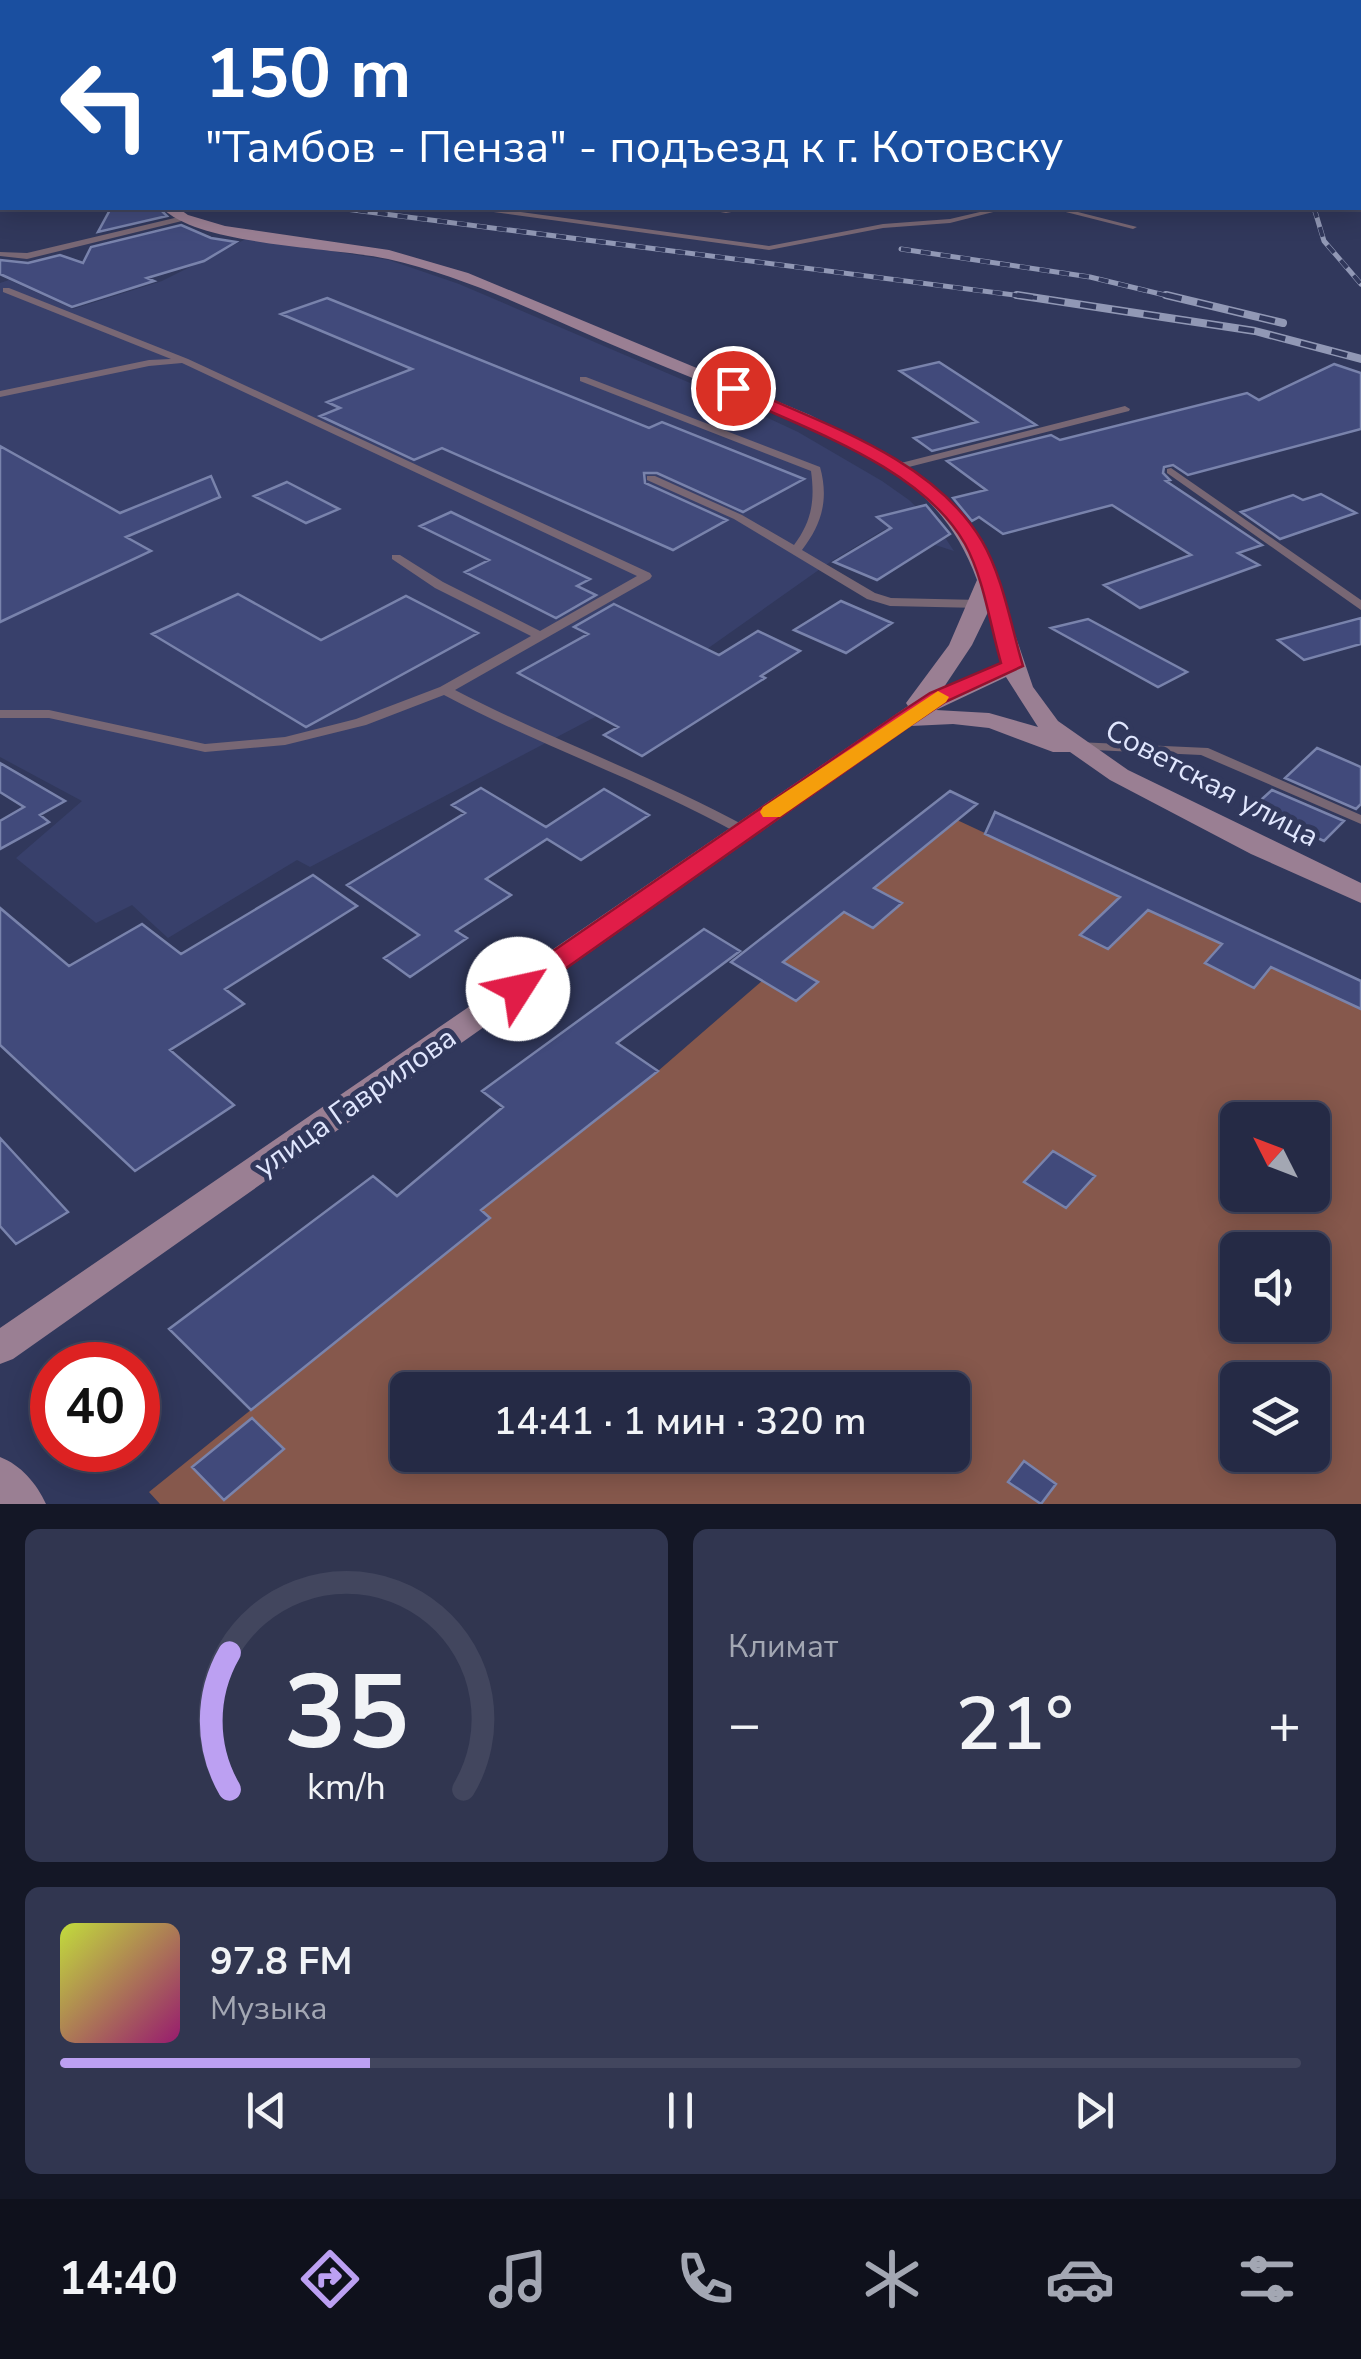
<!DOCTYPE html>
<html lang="ru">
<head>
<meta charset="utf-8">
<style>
	body { margin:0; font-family:"Nunito Sans",sans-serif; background:#313650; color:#f1f3f6; height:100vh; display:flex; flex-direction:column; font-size:38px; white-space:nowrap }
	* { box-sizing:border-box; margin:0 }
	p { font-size:32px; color:#a3a7b3 }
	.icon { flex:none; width:55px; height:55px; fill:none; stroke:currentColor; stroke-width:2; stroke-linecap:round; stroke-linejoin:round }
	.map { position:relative; height:1504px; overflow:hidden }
	.sheet { display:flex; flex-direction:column; gap:25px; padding:25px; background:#141726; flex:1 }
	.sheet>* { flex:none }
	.hud { position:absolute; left:0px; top:0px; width:1362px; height:210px; box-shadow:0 5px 25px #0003,0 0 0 2px #42465e; background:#1a4fa0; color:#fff; overflow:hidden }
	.needle { width:65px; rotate:312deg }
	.buttons { position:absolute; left:1220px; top:1102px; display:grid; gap:20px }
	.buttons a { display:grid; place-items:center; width:110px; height:110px; border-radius:15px; background:#252a45; box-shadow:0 5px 25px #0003,0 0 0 2px #42465e; font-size:50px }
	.speed { position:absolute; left:30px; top:1342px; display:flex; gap:20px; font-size:50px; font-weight:700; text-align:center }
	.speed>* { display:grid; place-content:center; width:130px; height:130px; border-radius:50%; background:#252a45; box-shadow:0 5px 25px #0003,0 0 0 2px #42465e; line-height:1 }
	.speed .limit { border:15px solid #d22; background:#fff; color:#111 }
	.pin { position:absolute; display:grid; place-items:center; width:85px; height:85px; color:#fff; margin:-42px; border:5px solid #fff; border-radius:50%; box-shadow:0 2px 10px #0007 }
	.me { position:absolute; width:110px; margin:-55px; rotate:55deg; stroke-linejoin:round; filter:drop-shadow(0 0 8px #0008) }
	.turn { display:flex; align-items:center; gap:35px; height:210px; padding:0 40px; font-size:45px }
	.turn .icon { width:130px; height:130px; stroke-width:2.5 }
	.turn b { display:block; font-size:70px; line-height:85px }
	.big { font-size:75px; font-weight:600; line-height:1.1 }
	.sheet .widget { flex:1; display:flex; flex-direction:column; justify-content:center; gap:15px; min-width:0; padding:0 35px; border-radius:15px; background:#313650 }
	.sheet .dial { align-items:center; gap:0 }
	.dial svg { height:260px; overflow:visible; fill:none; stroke:#42465e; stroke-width:7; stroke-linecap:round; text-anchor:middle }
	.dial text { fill:#f1f3f6; stroke:none }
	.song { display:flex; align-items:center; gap:30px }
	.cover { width:120px; height:120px; border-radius:15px; background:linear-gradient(135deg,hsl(70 70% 55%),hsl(320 70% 35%)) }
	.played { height:10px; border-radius:5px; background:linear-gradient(90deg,#bca0f2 25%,#42465e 25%) }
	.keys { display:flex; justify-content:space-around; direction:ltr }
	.heat { display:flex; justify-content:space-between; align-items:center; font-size:55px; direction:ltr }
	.sheet .tiles { flex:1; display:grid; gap:25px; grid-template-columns:1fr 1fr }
	.widget:last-child { grid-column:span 2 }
	.trip { position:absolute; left:390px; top:1372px; width:580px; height:100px; border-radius:15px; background:#252a45; box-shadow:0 5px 25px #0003,0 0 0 2px #42465e; font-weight:600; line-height:100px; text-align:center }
	.tabs { display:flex; height:160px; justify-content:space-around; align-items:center; background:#0f111c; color:#a3a7b3 }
	.tabs .icon { width:70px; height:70px }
	.tabs .selected { color:#bca0f2 }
	.tabs b { font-size:45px; color:#f1f3f6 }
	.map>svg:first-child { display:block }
	.built { fill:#38406b }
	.green { fill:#86584c; fill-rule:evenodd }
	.forest { fill:#9e6254 }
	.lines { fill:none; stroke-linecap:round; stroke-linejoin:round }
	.stream { stroke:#0f6a7b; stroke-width:5 }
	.building { fill:#414a7b; stroke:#7983ac; stroke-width:2.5 }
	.lane { fill:#786774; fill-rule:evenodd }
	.secondary { fill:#9a7f93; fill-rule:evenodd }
	.rail-far1-casing { stroke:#9198b5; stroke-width:5 }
	.rail-casing { stroke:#9198b5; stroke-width:8 }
	.rail-far1 { stroke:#31385c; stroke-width:4; stroke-dasharray:10; stroke-linecap:butt }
	.rail { stroke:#31385c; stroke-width:5; stroke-dasharray:16; stroke-linecap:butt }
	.route { fill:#e11d48; stroke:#92132f; stroke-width:2.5 }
	.slow { fill:#f59e0b }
	.labels { text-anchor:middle; stroke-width:10; stroke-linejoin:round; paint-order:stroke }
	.street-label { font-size:30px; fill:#e0e6fd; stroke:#31385c }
</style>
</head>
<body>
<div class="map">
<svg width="1361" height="1504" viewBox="0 0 1361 1504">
	<rect width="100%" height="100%" fill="#31385c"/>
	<path class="built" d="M 248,238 L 389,260 L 459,284 L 723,397 L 798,432 L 882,481 L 909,500 L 940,530 L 954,551 L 885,529 L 830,562 L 707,649 L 597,716 L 310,867 L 297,860 L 168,938 L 132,905 L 96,923 L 16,858 L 82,801 L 0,757 L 0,283 L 9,280 L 73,309 L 162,281 Z"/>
	<path class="green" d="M 957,820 L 1361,1009 L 1361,1504 L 160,1504 L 149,1492 L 489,1218 L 481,1210 L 658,1071 L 793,954 ZM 1238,1120 L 1312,1120 L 1312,1195 L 1238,1195 ZM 1238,1250 L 1312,1250 L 1312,1325 L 1238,1325 ZM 1238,1380 L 1312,1380 L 1312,1455 L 1238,1455 ZM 408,1390 L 952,1390 L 952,1455 L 408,1455 Z"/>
	<path class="forest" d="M 0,0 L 205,0 L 207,2 L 2,2 L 2,154 Z
		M 258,0 L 836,0 L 846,2 L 260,2 Z"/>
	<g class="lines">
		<path class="stream" d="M 1172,2 L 1196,0"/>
	</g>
	<path class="building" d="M 111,208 L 159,208 L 167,216 L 98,232 Z
		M 181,225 L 211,238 L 236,242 L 204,261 L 147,278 L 154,281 L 72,307 L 0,274 L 0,260 L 28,263 L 60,255 L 83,263 L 91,247 Z
		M 327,298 L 649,428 L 662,422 L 804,479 L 743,512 L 657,473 L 644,473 L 645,483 L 727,520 L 673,550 L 442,448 L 414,460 L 320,416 L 340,408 L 327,402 L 412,369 L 281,314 Z
		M 939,362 L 1036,425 L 932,451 L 914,438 L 977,422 L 900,371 Z
		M 1334,364 L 1361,373 L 1361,429 L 1188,475 L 1173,465 L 1164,467 L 1163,473 L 1170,480 L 1166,481 L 1262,545 L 1238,553 L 1259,565 L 1140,608 L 1104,585 L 1191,555 L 1112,505 L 1003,534 L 979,517 L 972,521 L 953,498 L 986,490 L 947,461 L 1051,435 L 1060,440 L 1247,393 L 1259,400 Z
		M 0,446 L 120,513 L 211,476 L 220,497 L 126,537 L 151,551 L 0,622 Z
		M 287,482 L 339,509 L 306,523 L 254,496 Z
		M 1321,494 L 1356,513 L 1280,539 L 1241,512 L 1293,495 L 1303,500 Z
		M 926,505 L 950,534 L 877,580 L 834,562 L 891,528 L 877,517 Z
		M 451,512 L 590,579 L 577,586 L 596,595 L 556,618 L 465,572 L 489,560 L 420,526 Z
		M 238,594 L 321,640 L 406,596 L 478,633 L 306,727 L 152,634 Z
		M 841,601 L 892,623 L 846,653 L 794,630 Z
		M 614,604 L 719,655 L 758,631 L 800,651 L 761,676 L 765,678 L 642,756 L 604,735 L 618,727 L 518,673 L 588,634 L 574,627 Z
		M 1361,618 L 1361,644 L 1304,660 L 1278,640 Z
		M 1088,619 L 1187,672 L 1158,687 L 1051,628 Z
		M 1317,748 L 1361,767 L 1361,804 L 1356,809 L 1285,778 Z
		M 0,763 L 65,801 L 40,815 L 49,822 L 0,849 L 0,821 L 24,807 L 0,792 Z
		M 481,788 L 546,827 L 604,789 L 649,815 L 581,860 L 547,839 L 486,879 L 511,895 L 456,931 L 467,938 L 410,977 L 384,958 L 419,935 L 347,885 L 465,813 L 452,805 Z
		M 1272,790 L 1344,821 L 1324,841 L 1252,808 Z
		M 950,791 L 977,804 L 874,888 L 902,903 L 873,928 L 844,912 L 783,962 L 818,982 L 796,1001 L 731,962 Z
		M 995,812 L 1361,981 L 1361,1009 L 1271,967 L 1254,988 L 1205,963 L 1222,944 L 1148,910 L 1108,949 L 1080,935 L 1120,897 L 985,834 Z
		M 313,875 L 357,906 L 225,989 L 244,1004 L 170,1050 L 234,1105 L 135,1171 L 0,1045 L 0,908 L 69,966 L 142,924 L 181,954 Z
		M 704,929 L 740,951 L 617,1043 L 658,1071 L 481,1210 L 490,1218 L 251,1410 L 169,1329 L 373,1176 L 397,1196 L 503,1107 L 482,1091 Z
		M 0,1138 L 68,1212 L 16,1244 L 0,1226 Z
		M 1053,1151 L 1095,1176 L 1066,1208 L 1024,1182 Z
		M 252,1418 L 284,1449 L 224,1500 L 192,1467 Z
		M 1024,1461 L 1056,1484 L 1041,1504 L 1008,1482 Z"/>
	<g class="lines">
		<path class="lane" d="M 1360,116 L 1361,116 L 1361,120 L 1360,120 Z
			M 475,208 L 492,208 L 769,246 L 883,224 L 950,219 L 997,208 L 1009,208 L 950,223 L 883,228 L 769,250 L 479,210 Z
			M 698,208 L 753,208 L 726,213 Z
			M 1050,208 L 1062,208 L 1137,227 L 1133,229 Z
			M 183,216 L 186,216 L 186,220 L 27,259 L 0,256 L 0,252 L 27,253 Z
			M 3,288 L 9,288 L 188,359 L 650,573 L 652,576 L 650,579 L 455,690 C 551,740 654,776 749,828 L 751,831 L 749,834 L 739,834 C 644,781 540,746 444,695 L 366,725 L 285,745 L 205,752 L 49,718 L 0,718 L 0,710 L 49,710 L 205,744 L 285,737 L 356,719 L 440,687 L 531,636 L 435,588 L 392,559 L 392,555 L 400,555 L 443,582 L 540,631 L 637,576 L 182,363 L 149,366 L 0,397 L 0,391 L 149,360 L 171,359 L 3,292 Z
			M 580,377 L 586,377 L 820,467 C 829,499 822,524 802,550 L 875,593 L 891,598 L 980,600 L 986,604 L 980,608 L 890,606 L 867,599 L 734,519 L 647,480 L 647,476 L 655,476 L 742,515 L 794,545 C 812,521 815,500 811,471 L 580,381 Z
			M 1125,406 L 1130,409 L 1129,411 L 897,470 L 892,467 L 893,465 Z
			M 1171,468 L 1361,600 L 1361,610 L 1167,473 L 1167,469 Z
			M 1077,742 L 1208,748 L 1361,815 L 1361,824 L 1201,755 L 1072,749 L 1070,746 Z"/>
		<path class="secondary" d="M 222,0 L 233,0 L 234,2 L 224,2 Z
			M 162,208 L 178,208 L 188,215 L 225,226 L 389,250 L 468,273 L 810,415 L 904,463 L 950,500 L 983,541 L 1033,687 L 1058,721 L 1128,770 L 1361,883 L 1361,903 L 1251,854 L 1110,780 L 1070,752 L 1053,752 L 989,728 L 953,724 L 911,726 L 13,1359 L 0,1364 L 0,1328 L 908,706 L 906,703 L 949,645 L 977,580 C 960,533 932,497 889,470 C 811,421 719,390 634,354 C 554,321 473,278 388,259 C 332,247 200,246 162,208 ZM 988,612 L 1002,662 L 944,687 L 972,645 ZM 1006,677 L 1038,727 L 989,713 L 936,710 Z
			M 0,1457 C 21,1465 37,1484 46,1504 L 0,1504 Z"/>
		<defs>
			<path id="rail-far1" d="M 338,208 L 1037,298
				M 1314,208 L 1324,241 L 1361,284
				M 901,249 L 1090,277 L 1177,298"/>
			<path id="rail" d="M 1017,295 L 1255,331 L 1361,359
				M 1166,295 L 1283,323"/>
		</defs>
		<use href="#rail-far1" class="rail-far1-casing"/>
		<use href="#rail" class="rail-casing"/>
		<use href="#rail-far1" class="rail-far1"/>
		<use href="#rail" class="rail"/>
	</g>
	<path class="route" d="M 727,385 L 738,385 C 822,424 932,457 982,541 C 1003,577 1011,626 1023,666 L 945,702 L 911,725 L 528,995 L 508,995 L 504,989 L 508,982 L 895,716 L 930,693 L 1001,663 C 990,625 984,579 965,544 C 921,466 804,429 727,392 Z"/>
	<path class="slow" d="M 938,691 L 949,697 L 946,702 L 780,817 L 763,817 L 760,812 L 763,807 Z"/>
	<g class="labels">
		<g class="street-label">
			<text transform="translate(1212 783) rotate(28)" y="10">Советская улица</text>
			<text transform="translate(355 1102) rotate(-35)" y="10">улица Гаврилова</text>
		</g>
	</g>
</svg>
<div class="buttons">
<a><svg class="needle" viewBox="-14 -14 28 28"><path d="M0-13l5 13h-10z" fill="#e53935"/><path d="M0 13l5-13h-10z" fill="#a3a7b3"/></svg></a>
<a><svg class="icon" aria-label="sound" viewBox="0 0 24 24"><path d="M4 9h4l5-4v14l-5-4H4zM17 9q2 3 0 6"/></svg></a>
<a><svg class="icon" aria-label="layers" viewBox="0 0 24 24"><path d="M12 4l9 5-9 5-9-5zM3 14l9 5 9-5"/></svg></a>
</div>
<div class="speed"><div class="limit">40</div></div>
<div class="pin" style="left:733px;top:388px;background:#d93025"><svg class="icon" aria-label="arrive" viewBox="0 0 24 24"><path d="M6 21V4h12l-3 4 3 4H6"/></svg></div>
<svg class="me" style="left:518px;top:989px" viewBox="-20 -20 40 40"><circle r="19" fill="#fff"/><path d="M0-13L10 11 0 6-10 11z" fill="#e11d48"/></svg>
<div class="trip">14:41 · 1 мин · 320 m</div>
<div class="hud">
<div class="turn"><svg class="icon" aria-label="left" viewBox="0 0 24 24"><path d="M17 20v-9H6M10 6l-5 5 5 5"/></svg><div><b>150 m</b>&quot;Тамбов - Пенза&quot; - подъезд к г. Котовску</div></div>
</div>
</div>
<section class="sheet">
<div class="tiles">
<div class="widget dial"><svg viewBox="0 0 100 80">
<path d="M14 69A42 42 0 1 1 86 69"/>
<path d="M14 69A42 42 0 0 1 14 27" stroke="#bca0f2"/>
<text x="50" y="56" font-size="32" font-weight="700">35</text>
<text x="50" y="72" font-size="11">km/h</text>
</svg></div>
<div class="widget"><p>Климат</p>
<div class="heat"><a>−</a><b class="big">21°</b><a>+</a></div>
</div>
<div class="widget">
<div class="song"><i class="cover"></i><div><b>97.8 FM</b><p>Музыка</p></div></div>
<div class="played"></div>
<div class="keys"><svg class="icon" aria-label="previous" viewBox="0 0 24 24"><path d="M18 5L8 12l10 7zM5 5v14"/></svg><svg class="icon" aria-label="pause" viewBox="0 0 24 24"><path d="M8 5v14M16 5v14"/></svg><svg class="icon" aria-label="next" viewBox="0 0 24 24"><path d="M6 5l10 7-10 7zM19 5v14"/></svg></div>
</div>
</div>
</section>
<nav class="tabs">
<b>14:40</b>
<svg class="icon selected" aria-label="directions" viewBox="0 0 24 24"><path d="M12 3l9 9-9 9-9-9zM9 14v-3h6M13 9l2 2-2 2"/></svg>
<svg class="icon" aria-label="music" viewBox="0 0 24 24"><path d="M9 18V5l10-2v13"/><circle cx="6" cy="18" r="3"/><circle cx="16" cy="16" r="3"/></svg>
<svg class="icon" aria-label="phone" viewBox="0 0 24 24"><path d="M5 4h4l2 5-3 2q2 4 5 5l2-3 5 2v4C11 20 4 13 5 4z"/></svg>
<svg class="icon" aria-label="climate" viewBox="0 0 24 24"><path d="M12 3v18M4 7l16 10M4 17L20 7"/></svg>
<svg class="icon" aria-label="car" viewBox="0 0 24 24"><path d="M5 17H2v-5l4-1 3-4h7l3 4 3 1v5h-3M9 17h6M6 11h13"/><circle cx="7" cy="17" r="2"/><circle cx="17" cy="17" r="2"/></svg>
<svg class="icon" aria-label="filters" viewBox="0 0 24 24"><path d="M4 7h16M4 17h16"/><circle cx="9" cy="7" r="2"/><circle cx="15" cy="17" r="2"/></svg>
</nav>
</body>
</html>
